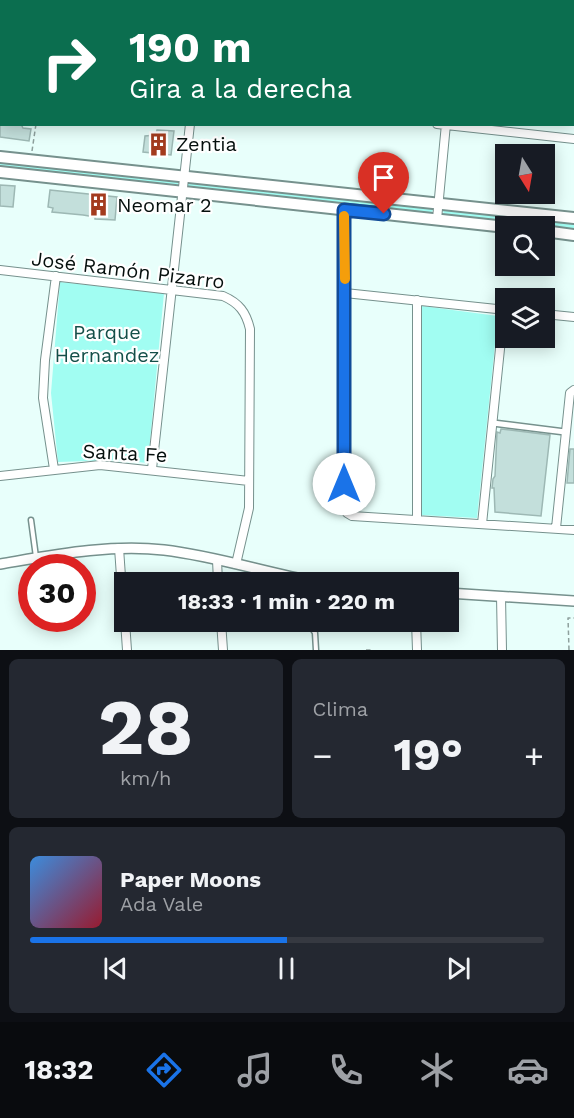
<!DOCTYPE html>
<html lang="es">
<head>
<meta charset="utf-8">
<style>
	body { margin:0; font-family:"Work Sans",sans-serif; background:#242831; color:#f1f3f6; height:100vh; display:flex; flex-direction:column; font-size:22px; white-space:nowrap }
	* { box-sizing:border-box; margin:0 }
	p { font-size:20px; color:#9ea1a6 }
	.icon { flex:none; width:33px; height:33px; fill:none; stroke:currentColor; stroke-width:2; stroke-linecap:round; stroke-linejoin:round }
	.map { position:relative; height:650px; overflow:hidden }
	.details { display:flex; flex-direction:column; gap:9px; padding:9px; background:#0d0f14; flex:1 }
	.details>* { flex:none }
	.guide { position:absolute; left:0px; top:0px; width:574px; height:126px; box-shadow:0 3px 15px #0003; background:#0b6e4f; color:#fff; overflow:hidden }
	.needle { width:39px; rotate:169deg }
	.tools { position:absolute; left:495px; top:144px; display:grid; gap:12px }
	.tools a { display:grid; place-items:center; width:60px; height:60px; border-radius:0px; background:#171b24; box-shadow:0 3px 15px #0003; font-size:30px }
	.speed { position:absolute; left:18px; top:554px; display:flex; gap:12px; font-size:30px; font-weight:700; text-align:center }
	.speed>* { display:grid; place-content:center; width:78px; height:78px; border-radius:50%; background:#171b24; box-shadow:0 3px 15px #0003; line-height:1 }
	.speed .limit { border:9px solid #d22; background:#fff; color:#111 }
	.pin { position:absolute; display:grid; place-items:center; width:51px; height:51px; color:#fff; margin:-62px -26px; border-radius:50% 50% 50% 0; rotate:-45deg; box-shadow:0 0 6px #0007 }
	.pin .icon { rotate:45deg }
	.me { position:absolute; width:66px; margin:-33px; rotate:0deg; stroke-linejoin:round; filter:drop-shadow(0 0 4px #0008) }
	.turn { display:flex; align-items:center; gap:21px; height:126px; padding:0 30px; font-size:27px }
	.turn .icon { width:78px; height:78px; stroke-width:2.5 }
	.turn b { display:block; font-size:42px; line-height:51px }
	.big { font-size:45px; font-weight:700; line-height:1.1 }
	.details .widget { flex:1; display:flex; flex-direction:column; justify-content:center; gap:9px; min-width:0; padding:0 21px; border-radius:9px; background:#242831 }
	.details .dial { align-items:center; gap:0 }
	.dial b { font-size:78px; line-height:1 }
	.song { display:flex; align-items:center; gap:18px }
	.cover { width:72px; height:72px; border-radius:9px; background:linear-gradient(135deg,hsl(210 70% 55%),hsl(350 70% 35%)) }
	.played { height:6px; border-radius:3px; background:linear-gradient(90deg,#1a73e8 50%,#363941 50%) }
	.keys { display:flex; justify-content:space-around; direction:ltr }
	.heat { display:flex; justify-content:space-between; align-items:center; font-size:33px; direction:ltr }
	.details .tiles { flex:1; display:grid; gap:9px; grid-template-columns:1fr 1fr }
	.widget:last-child { grid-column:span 2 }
	.trip { position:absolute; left:114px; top:572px; width:345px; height:60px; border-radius:0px; background:#171b24; box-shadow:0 3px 15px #0003; font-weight:700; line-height:60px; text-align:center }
	.menu { display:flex; height:96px; justify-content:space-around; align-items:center; background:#090b0e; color:#9ea1a6 }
	.menu .icon { width:42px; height:42px }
	.menu .active { color:#1a73e8 }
	.menu b { font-size:27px; color:#f1f3f6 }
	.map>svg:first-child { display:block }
	.green { fill:#a1fdf2 }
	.building { fill:#c3dfdb; stroke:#9db8b4; stroke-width:1.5 }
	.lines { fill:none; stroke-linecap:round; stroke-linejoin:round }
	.service-casing { stroke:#76918d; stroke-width:7 }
	.pedestrian-casing { stroke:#76918d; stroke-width:8 }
	.minor-casing { stroke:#76918d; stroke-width:10 }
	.tertiary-casing { stroke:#76918d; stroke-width:12 }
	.secondary-casing { stroke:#76918d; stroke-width:14 }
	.path { stroke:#8ea09d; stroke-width:1.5; stroke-dasharray:4.5 3; stroke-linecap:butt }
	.service { stroke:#fff; stroke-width:4 }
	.pedestrian { stroke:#fff; stroke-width:5 }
	.minor { stroke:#fff; stroke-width:8 }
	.tertiary { stroke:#fff; stroke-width:9 }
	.secondary { stroke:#fff; stroke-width:10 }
	.route-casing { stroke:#114b97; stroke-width:15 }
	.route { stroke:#1a73e8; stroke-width:10 }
	.slow { stroke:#f59e0b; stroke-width:10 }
	.labels { text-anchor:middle; stroke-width:4.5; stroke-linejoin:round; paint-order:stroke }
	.poi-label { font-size:20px; fill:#050f0d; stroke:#fff; text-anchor:start }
	.street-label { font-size:20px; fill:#050f0d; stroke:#fff }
	.park-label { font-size:20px; fill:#144f49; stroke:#fff }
</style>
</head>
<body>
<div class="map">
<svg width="574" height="650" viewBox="0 0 574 650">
	<rect width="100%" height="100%" fill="#e8fffb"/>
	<path class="green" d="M 0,160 L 177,180 L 179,186 L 176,188 L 0,168 Z
		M 191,181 L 432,207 L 433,210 L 430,214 L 187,187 L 188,183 Z
		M 446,209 L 574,223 L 574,230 L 444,216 L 443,210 Z
		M 60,282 L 164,293 L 148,463 L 118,460 L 58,462 L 51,393 Z
		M 422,306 L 498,316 L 477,518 L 420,515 Z"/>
	<path class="building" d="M 0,124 L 21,124 L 23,128 L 31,129 L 29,141 L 0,137 Z
		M 157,130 L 174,131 L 171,155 L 143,152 L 145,136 L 156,135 Z
		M 0,185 L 15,186 L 13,207 L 0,206 Z
		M 50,190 L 117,197 L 115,220 L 95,219 L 95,217 L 83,215 L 52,212 L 53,208 L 48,207 Z
		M 501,429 L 550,435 L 541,516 L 495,512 L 494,488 L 492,488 L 493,479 L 495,476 L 497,432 L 500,433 Z
		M 570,449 L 574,449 L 574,483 L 567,483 Z"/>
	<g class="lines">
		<defs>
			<path id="service" d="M 31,520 L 36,557
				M 259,582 L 262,571
				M 295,621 L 310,625 L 315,633 L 316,650"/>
			<path id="pedestrian" d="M 493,423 L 565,432"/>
			<path id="minor" d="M 0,1 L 2,2
				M 107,2 L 107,0
				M 204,2 L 204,0
				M 461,2 L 461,0
				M 573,64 L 574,64
				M 0,78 L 2,78
				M 437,124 L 574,139
				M 344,210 L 344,508 L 347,513 L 352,516 L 574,530
				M 437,219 L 446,124
				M 0,270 L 223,296 C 239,303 246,312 250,329 L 249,508 L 236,564
				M 345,293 L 506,310
				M 544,314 L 574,317
				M 54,469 L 43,398 L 45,360 L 56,276
				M 152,469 L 190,124
				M 0,476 L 100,465 L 249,481
				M 417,520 L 417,300
				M 482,524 L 504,310
				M 556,528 L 570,393 L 574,390
				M 119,548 L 124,619
				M 217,560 L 218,582
				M 501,596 L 502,650
				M 125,621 L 127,650
				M 221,621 L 223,650
				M 416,621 L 417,650"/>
			<path id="tertiary" d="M 0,564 C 54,555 109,544 164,550 C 216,556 266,573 317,582
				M 448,593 L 574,601"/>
			<path id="secondary" d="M 0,157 L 574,218
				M 0,172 L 506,227
				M 544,231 L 574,235"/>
		</defs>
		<use href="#service" class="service-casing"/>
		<use href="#pedestrian" class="pedestrian-casing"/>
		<use href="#minor" class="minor-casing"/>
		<use href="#tertiary" class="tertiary-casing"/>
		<use href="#secondary" class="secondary-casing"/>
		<path class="path" d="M 506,2 L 506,0
			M 32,151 L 36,124
			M 366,650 L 371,650
			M 569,650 L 568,618 L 574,618"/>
		<use href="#service" class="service"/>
		<use href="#pedestrian" class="pedestrian"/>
		<use href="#minor" class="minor"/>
		<use href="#tertiary" class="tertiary"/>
		<use href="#secondary" class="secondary"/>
	</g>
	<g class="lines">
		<defs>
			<path id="route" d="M 344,484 L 344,210 L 384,214"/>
		</defs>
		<use href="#route" class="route-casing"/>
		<use href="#route" class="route"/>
		<path class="slow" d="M 344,216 L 345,279"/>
	</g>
	<defs>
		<symbol id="building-bare" viewBox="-9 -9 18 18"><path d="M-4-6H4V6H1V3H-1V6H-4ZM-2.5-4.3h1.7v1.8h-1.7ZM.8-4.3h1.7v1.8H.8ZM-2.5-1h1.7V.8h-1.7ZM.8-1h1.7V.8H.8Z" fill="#a33b1e" stroke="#fff" stroke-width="2.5" paint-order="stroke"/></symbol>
	</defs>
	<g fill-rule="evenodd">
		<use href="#building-bare" x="142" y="128" width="33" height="33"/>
		<use href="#building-bare" x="82" y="188" width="33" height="33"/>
	</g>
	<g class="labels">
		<g class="poi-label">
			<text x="176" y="151">Zentia</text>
			<text x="117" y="212">Neomar 2</text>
		</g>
		<g class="street-label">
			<text transform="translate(128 270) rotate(7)" y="7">José Ramón Pizarro</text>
			<text transform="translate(125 453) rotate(3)" y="7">Santa Fe</text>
		</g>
		<g class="park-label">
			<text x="107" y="339">Parque<tspan x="107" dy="23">Hernandez</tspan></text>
		</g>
	</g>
</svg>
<div class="tools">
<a><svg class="needle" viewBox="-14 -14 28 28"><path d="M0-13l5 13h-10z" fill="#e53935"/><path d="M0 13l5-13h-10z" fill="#9ea1a6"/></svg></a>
<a><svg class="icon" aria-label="search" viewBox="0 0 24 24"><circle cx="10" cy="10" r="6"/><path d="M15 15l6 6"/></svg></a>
<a><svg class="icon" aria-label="layers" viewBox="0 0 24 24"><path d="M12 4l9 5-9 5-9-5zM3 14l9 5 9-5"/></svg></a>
</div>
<div class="speed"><div class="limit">30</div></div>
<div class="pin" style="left:384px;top:214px;background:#d93025"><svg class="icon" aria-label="arrive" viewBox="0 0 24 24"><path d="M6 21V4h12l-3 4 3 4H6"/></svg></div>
<svg class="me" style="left:344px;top:484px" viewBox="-20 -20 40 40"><circle r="19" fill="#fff"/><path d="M0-13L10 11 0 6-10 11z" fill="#1a73e8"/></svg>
<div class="trip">18:33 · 1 min · 220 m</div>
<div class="guide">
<div class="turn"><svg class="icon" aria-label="right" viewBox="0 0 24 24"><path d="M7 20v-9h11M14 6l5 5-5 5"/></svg><div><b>190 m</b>Gira a la derecha</div></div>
</div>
</div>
<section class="details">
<div class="tiles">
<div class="widget dial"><b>28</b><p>km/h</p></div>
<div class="widget"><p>Clima</p>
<div class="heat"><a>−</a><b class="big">19°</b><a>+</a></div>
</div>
<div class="widget">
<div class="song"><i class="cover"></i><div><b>Paper Moons</b><p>Ada Vale</p></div></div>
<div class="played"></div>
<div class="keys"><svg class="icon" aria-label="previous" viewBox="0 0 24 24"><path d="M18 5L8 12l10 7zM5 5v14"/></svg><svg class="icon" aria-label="pause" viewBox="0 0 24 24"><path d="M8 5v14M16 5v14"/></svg><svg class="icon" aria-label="next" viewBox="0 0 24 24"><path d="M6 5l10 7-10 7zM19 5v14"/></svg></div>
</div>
</div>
</section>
<nav class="menu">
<b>18:32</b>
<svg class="icon active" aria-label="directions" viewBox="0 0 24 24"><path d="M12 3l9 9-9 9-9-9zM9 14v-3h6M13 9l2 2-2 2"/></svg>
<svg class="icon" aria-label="music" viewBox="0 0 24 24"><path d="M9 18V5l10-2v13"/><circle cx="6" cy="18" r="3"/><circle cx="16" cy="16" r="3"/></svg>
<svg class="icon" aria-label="phone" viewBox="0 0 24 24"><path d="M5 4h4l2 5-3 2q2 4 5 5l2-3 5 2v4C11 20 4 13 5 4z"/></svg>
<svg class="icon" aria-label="climate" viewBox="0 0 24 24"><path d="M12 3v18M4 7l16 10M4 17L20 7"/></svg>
<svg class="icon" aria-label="car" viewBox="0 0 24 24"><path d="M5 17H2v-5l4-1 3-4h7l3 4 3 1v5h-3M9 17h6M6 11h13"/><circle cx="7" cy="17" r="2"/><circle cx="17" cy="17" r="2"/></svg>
</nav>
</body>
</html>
